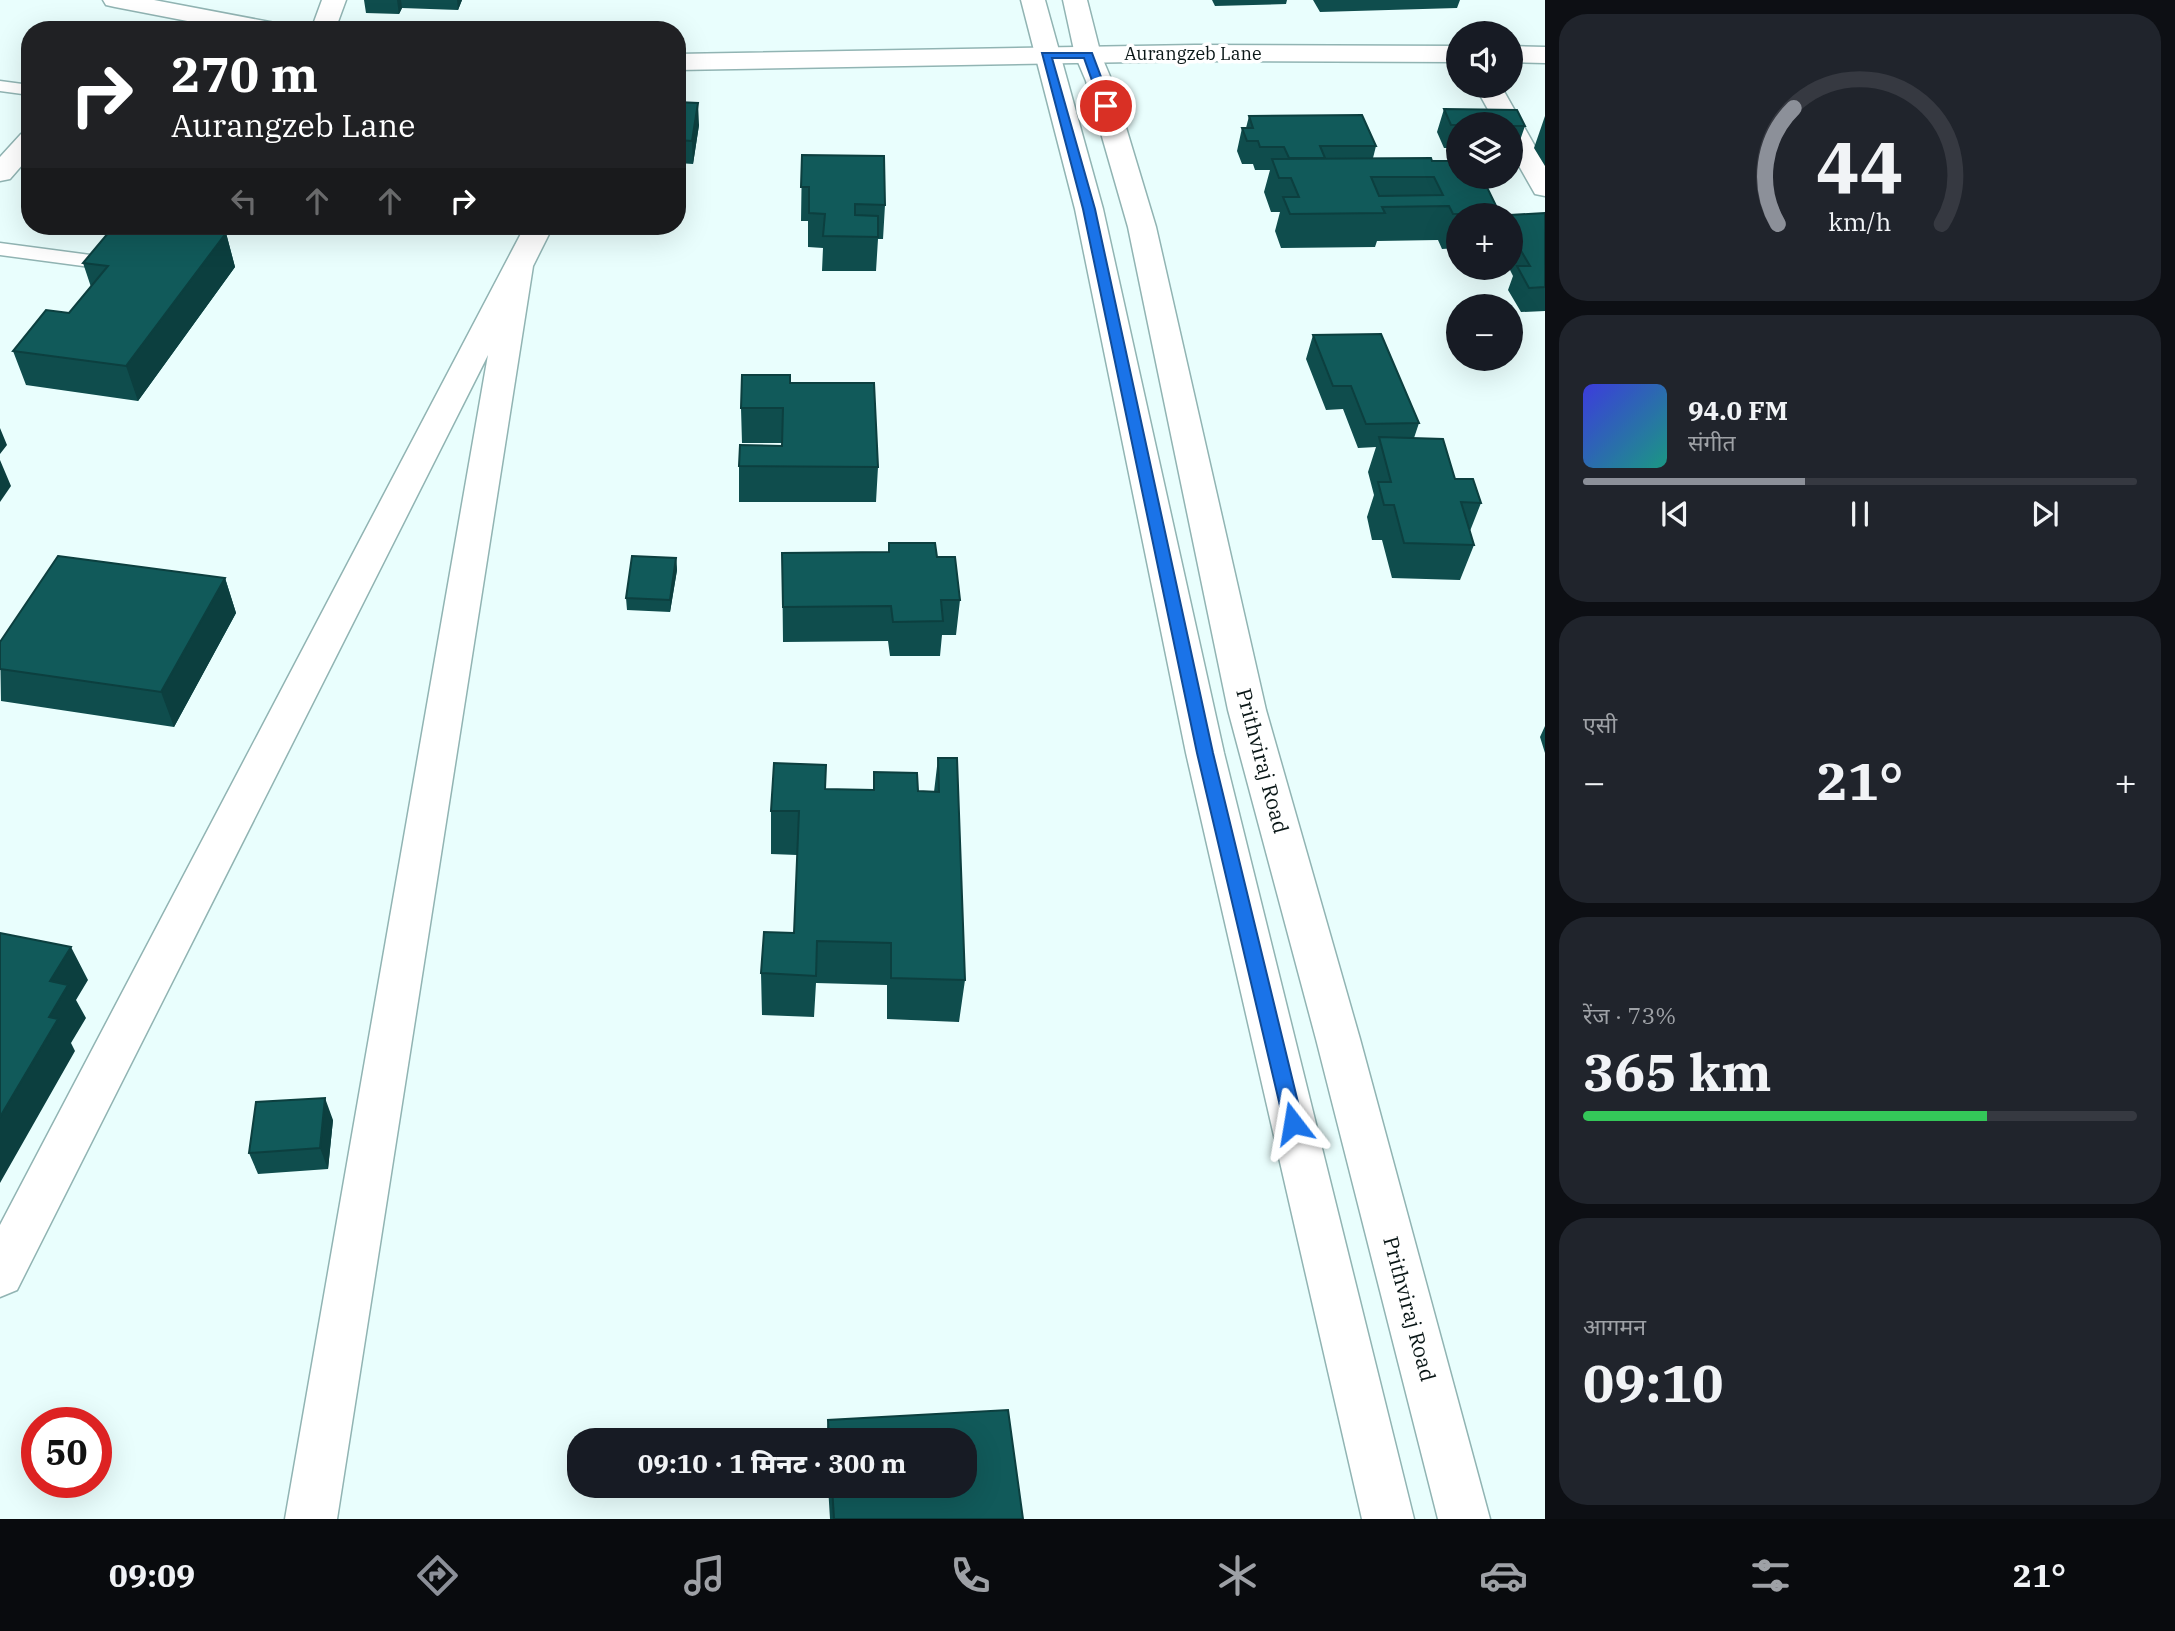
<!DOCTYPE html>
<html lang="hi">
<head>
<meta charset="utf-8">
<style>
	body { margin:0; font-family:"IBM Plex Serif","Noto Sans Devanagari",serif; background:#20242c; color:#f1f3f6; height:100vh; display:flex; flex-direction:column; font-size:26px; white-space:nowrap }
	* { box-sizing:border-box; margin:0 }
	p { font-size:23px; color:#9ea1a6 }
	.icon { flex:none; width:38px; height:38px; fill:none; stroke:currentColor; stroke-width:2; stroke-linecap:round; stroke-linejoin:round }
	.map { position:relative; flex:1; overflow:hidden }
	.sheet { display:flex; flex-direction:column; gap:14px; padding:14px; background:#0d0f14; width:630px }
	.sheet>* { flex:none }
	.top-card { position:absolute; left:21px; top:21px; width:665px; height:214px; border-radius:28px; box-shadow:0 7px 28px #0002; background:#202124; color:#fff; overflow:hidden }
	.tools { position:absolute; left:1446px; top:21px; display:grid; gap:14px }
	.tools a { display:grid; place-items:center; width:77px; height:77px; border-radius:50%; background:#171b24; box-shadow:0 7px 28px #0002; font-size:35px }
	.speed { position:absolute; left:21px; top:1407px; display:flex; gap:14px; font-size:35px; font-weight:700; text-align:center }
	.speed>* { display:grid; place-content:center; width:91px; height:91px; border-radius:50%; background:#171b24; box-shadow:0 7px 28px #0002; line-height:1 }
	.speed .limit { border:10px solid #d22; background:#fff; color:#111 }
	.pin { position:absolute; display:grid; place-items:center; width:60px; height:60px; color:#fff; margin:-30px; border:4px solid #fff; border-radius:50%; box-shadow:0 2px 7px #0007 }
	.me { position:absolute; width:77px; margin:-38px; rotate:346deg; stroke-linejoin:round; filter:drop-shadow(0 0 5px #0008) }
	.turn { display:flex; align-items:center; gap:24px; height:147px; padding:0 35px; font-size:32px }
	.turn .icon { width:91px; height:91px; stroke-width:2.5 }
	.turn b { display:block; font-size:49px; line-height:60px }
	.lanes { display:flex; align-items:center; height:66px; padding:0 35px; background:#0003; justify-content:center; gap:35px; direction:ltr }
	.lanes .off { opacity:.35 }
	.big { font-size:52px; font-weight:800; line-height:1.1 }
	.sheet .tile { flex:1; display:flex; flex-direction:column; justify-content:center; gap:10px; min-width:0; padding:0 24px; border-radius:28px; background:#20242c }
	.sheet .dial { align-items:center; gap:0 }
	.dial svg { height:182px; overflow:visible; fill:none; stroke:#363941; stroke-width:7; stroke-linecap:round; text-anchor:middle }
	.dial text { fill:#f1f3f6; stroke:none }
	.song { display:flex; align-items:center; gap:21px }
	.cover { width:84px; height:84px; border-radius:10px; background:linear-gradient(135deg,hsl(240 70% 55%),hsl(170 70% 35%)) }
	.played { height:7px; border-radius:4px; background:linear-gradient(90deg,#8c9099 40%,#363941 40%) }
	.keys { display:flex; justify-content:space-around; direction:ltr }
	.heat { display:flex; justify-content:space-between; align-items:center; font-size:38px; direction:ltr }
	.charge { height:10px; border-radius:5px; background:linear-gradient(90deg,#34c759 73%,#363941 0) }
	.trip { position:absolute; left:567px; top:1428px; width:410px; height:70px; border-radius:28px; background:#171b24; box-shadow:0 7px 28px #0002; font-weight:800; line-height:70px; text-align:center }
	.dock { display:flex; height:112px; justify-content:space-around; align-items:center; background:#090b0e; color:#9ea1a6 }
	.dock .icon { width:49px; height:49px }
	.dock .selected { color:#8c9099 }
	.dock b { font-size:32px; color:#f1f3f6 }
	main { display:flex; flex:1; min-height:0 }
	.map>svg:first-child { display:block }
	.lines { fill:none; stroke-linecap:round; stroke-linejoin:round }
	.service-casing { stroke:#91b4b3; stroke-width:3 }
	.minor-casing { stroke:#91b4b3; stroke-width:3 }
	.secondary-casing { stroke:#91b4b3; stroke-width:3 }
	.service { fill:#fff; fill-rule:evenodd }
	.minor { fill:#fff; fill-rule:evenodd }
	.secondary { fill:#fff; fill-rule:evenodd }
	.wall { fill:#0f4d4d }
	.shaded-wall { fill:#0c3f3f }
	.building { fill:#115a5a; stroke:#0c3f3f; stroke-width:2; fill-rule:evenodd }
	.route { fill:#1a73e8; stroke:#114b97; stroke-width:2 }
	.labels { text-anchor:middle; stroke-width:7; stroke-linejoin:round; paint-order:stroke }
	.far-street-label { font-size:18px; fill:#091616; stroke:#fff }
	.street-label { font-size:21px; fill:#091616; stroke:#fff }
</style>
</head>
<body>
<main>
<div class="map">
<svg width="1545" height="1519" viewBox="0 0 1545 1519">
	<rect width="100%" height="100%" fill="#e9fefd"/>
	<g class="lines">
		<defs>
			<path id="service" d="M 0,81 L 30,85 L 30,95 L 0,91 Z
				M 0,243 L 98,256 L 107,262 L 98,268 L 0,255 Z"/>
			<path id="minor" d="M 103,0 L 154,0 L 275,23 L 284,25 L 287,30 L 234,30 L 115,7 L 106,5 Z
				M 322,0 L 346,0 L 335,30 L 311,30 Z
				M 1195,45 L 1458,46 L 1458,62 L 1195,61 L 677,70 L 677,54 Z
				M 1510,46 L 1545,47 L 1545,63 L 1510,62 Z
				M 1475,86 L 1501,86 L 1545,164 L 1545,196 L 1535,194 L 1510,150 L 1510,124 L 1496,124 Z
				M 30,132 L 30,156 L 10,179 L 0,181 L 0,157 L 21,134 Z
				M 525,226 L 553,226 L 533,266 L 337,1519 L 285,1519 L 488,355 L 17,1290 L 0,1297 L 0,1225 Z"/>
			<path id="secondary" d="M 1021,0 L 1045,0 L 1103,209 L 1224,753 L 1414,1519 L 1362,1519 L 1186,753 L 1075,209 Z
				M 1063,0 L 1087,0 L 1101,55 L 1112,81 L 1156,227 L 1266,710 L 1360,1039 L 1490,1519 L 1438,1519 L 1316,1039 L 1228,710 L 1128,227 L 1086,81 L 1075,55 Z"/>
		</defs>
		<use href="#service" class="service-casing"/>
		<use href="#minor" class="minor-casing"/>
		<use href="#secondary" class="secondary-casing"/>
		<use href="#service" class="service"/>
		<use href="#minor" class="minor"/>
		<use href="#secondary" class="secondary"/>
	</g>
	<path class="wall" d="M 364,0 L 462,0 L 458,10 L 402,8 L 399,14 L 366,13 Z
		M 1212,0 L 1287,0 L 1286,4 L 1215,6 Z
		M 1313,0 L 1460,0 L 1457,8 L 1320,12 Z
		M 677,102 L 699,125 L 693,164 L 677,163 Z
		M 1444,109 L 1525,126 L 1517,149 L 1510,149 L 1510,124 L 1458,124 L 1458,148 L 1444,148 L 1437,132 Z
		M 1249,116 L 1376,146 L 1373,158 L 1432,161 L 1500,214 L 1500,215 L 1458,215 L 1458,248 L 1442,249 L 1438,240 L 1377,241 L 1375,247 L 1281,248 L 1275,231 L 1280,212 L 1271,212 L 1264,192 L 1270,170 L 1255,170 L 1253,164 L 1242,164 L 1237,151 L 1242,128 L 1246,128 Z
		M 1545,116 L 1545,166 L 1534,148 Z
		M 802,155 L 885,205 L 883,239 L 878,239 L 876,271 L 822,271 L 823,248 L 808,247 L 808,221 L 801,221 Z
		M 1545,213 L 1545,311 L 1521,312 L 1508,290 L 1513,276 L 1509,268 L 1510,268 L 1510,217 L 1511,215 Z
		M 226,233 L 235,267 L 138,401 L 26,385 L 13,351 L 69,313 L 91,287 L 83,263 Z
		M 1313,335 L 1419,423 L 1414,438 L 1481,503 L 1470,531 L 1474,545 L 1460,580 L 1392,578 L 1382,540 L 1372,540 L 1367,517 L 1374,495 L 1368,472 L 1376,447 L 1358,448 L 1343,409 L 1326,410 L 1306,359 Z
		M 790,383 L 878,467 L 876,502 L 739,502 L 739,466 L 782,446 L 782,443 L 742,443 L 741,408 Z
		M 889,543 L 937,557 L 960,600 L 956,635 L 942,635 L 940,656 L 890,656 L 888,641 L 783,642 L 782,553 L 888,552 Z
		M 676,558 L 677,570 L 670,612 L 627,610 L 626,598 Z
		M 225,578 L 236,613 L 174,727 L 1,701 L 0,642 Z
		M 1545,726 L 1545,753 L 1540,737 Z
		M 938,758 L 965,980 L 959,1022 L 887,1019 L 887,985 L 816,983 L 814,1017 L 762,1015 L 761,973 L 794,933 L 797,855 L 771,854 L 771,811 L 825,789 L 873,790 L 874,772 L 918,791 L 934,792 Z
		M 333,1120 L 328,1169 L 258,1174 L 249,1153 Z
		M 1008,1410 L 1023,1519 L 830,1519 L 828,1486 L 964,1486 L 964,1440 L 826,1440 L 828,1420 Z"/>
	<path class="shaded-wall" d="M 397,0 L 401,0 L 402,8 L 399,14 Z
		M 457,0 L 462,0 L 458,10 Z
		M 698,103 L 699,125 L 693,164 L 692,141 Z
		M 226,233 L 235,267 L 138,401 L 126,366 Z
		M 0,428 L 7,445 L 0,454 Z
		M 0,460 L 11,486 L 0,502 Z
		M 676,558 L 677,570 L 670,612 L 670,600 Z
		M 225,578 L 236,613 L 174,727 L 161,692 Z
		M 71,947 L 88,980 L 76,1000 L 86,1018 L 71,1043 L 75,1051 L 0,1183 L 0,1117 L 49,1017 L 50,981 Z
		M 325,1098 L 333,1120 L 328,1169 L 320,1148 Z"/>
	<path class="building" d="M 677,102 L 698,103 L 692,141 L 677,140 Z
		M 1444,109 L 1517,110 L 1525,126 L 1510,126 L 1510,124 L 1458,124 L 1458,125 L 1451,125 Z
		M 1362,115 L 1376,146 L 1320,146 L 1325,158 L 1289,158 L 1284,147 L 1260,147 L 1258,141 L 1247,141 L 1242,128 L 1253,128 L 1249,116 Z
		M 802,155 L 884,156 L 885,205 L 855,204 L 855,215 L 878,216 L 878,237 L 823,236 L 825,214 L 809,213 L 809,187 L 801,187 Z
		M 1431,158 L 1432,161 L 1458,161 L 1458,177 L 1482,177 L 1500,214 L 1453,214 L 1449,206 L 1382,207 L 1385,213 L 1290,214 L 1283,197 L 1299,197 L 1291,178 L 1279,178 L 1272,159 ZM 1371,177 L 1434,177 L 1443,195 L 1379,196 Z
		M 1545,213 L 1545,287 L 1529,288 L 1517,266 L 1530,266 L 1510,232 L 1510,220 L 1514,220 L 1511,215 Z
		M 114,226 L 167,226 L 226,233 L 126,366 L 13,351 L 46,310 L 69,313 L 108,266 L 83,263 Z
		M 1381,334 L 1419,423 L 1366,424 L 1351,386 L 1333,386 L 1313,335 Z
		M 742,375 L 790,375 L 790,383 L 874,383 L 878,467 L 739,466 L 740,445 L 782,446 L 783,408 L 741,408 Z
		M 1379,437 L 1443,439 L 1455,479 L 1473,479 L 1481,503 L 1461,502 L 1474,545 L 1404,543 L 1394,505 L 1384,505 L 1378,482 L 1391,482 Z
		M 889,543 L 935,543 L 937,557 L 955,557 L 960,600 L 941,600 L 943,621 L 893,622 L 891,606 L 783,607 L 782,553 L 889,552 Z
		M 58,556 L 225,578 L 161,692 L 0,669 L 0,642 Z
		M 632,556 L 676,558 L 670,600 L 626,598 Z
		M 938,758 L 957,758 L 965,980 L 891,978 L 891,943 L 817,941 L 816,976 L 761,973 L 764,932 L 794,933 L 799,811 L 771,811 L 774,763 L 826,765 L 825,789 L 874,790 L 874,772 L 917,773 L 918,791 L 939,792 Z
		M 0,933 L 71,947 L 50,981 L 68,985 L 49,1017 L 58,1019 L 0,1117 Z
		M 325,1098 L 320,1148 L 249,1153 L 256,1102 Z
		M 1008,1410 L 1023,1519 L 834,1519 L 832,1486 L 964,1486 L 964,1440 L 829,1440 L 828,1420 Z"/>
	<path class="route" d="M 1042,53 L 1092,53 L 1112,106 L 1106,109 L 1101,106 L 1084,58 L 1052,58 L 1095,209 L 1213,753 L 1303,1123 L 1300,1129 L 1293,1131 L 1287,1129 L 1284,1123 L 1197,753 L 1083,209 Z"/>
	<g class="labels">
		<g class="far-street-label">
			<text x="1193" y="60">Aurangzeb Lane</text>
		</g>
		<g class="street-label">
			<text transform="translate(1262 761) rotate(75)" y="7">Prithviraj Road</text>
			<text transform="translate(1409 1309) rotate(75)" y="7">Prithviraj Road</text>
		</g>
	</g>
</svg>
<div class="tools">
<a><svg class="icon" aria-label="sound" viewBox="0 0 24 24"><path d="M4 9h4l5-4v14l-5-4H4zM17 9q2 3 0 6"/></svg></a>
<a><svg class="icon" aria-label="layers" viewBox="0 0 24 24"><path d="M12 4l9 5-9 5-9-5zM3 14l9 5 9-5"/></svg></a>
<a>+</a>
<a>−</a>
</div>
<div class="speed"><div class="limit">50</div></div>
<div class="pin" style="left:1106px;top:106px;background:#d93025"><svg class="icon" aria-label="arrive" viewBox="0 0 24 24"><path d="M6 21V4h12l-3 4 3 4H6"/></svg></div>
<svg class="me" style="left:1293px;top:1123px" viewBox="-20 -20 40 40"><path d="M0-17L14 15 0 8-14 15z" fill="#1a73e8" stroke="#fff" stroke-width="4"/></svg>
<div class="trip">09:10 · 1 मिनट · 300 m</div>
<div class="top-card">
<div class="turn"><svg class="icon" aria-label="right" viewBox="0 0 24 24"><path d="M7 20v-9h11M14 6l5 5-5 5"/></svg><div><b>270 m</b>Aurangzeb Lane</div></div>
<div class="lanes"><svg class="icon off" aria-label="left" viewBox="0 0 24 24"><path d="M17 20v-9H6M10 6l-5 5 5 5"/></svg><svg class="icon off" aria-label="ahead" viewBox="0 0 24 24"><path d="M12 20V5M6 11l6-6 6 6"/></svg><svg class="icon off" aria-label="ahead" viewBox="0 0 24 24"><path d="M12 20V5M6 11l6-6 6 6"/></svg><svg class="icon" aria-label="right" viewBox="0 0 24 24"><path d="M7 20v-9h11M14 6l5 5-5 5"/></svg></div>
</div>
</div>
<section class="sheet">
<div class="tile dial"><svg viewBox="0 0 100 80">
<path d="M14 69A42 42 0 1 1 86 69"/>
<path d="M14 69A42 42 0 0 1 21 18" stroke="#8c9099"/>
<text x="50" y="56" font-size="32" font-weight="700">44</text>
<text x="50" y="72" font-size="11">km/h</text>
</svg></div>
<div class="tile">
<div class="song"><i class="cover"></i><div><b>94.0 FM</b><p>संगीत</p></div></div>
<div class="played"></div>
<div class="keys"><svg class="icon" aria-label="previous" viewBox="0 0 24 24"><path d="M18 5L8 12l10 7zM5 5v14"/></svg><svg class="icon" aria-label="pause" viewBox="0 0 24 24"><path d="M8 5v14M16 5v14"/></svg><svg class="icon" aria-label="next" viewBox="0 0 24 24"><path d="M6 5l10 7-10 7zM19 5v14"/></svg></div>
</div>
<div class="tile"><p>एसी</p>
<div class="heat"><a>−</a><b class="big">21°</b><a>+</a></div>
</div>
<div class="tile"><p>रेंज · 73%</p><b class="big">365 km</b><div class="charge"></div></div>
<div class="tile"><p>आगमन</p><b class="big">09:10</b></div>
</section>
</main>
<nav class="dock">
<b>09:09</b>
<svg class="icon selected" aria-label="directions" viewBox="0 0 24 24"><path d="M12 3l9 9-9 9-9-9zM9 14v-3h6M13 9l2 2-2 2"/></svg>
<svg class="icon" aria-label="music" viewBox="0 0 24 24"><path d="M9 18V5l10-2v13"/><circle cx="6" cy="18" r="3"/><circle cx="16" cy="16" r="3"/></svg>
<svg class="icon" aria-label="phone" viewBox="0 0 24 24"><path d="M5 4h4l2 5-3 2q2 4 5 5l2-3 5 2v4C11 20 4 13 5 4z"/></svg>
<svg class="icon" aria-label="climate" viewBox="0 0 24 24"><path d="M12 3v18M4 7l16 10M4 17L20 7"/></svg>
<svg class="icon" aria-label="car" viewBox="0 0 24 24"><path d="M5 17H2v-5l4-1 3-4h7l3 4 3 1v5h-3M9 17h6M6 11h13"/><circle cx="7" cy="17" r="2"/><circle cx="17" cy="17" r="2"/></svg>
<svg class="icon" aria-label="filters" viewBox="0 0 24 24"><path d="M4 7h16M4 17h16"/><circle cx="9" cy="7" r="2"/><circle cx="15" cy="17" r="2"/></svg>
<b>21°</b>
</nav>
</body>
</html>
